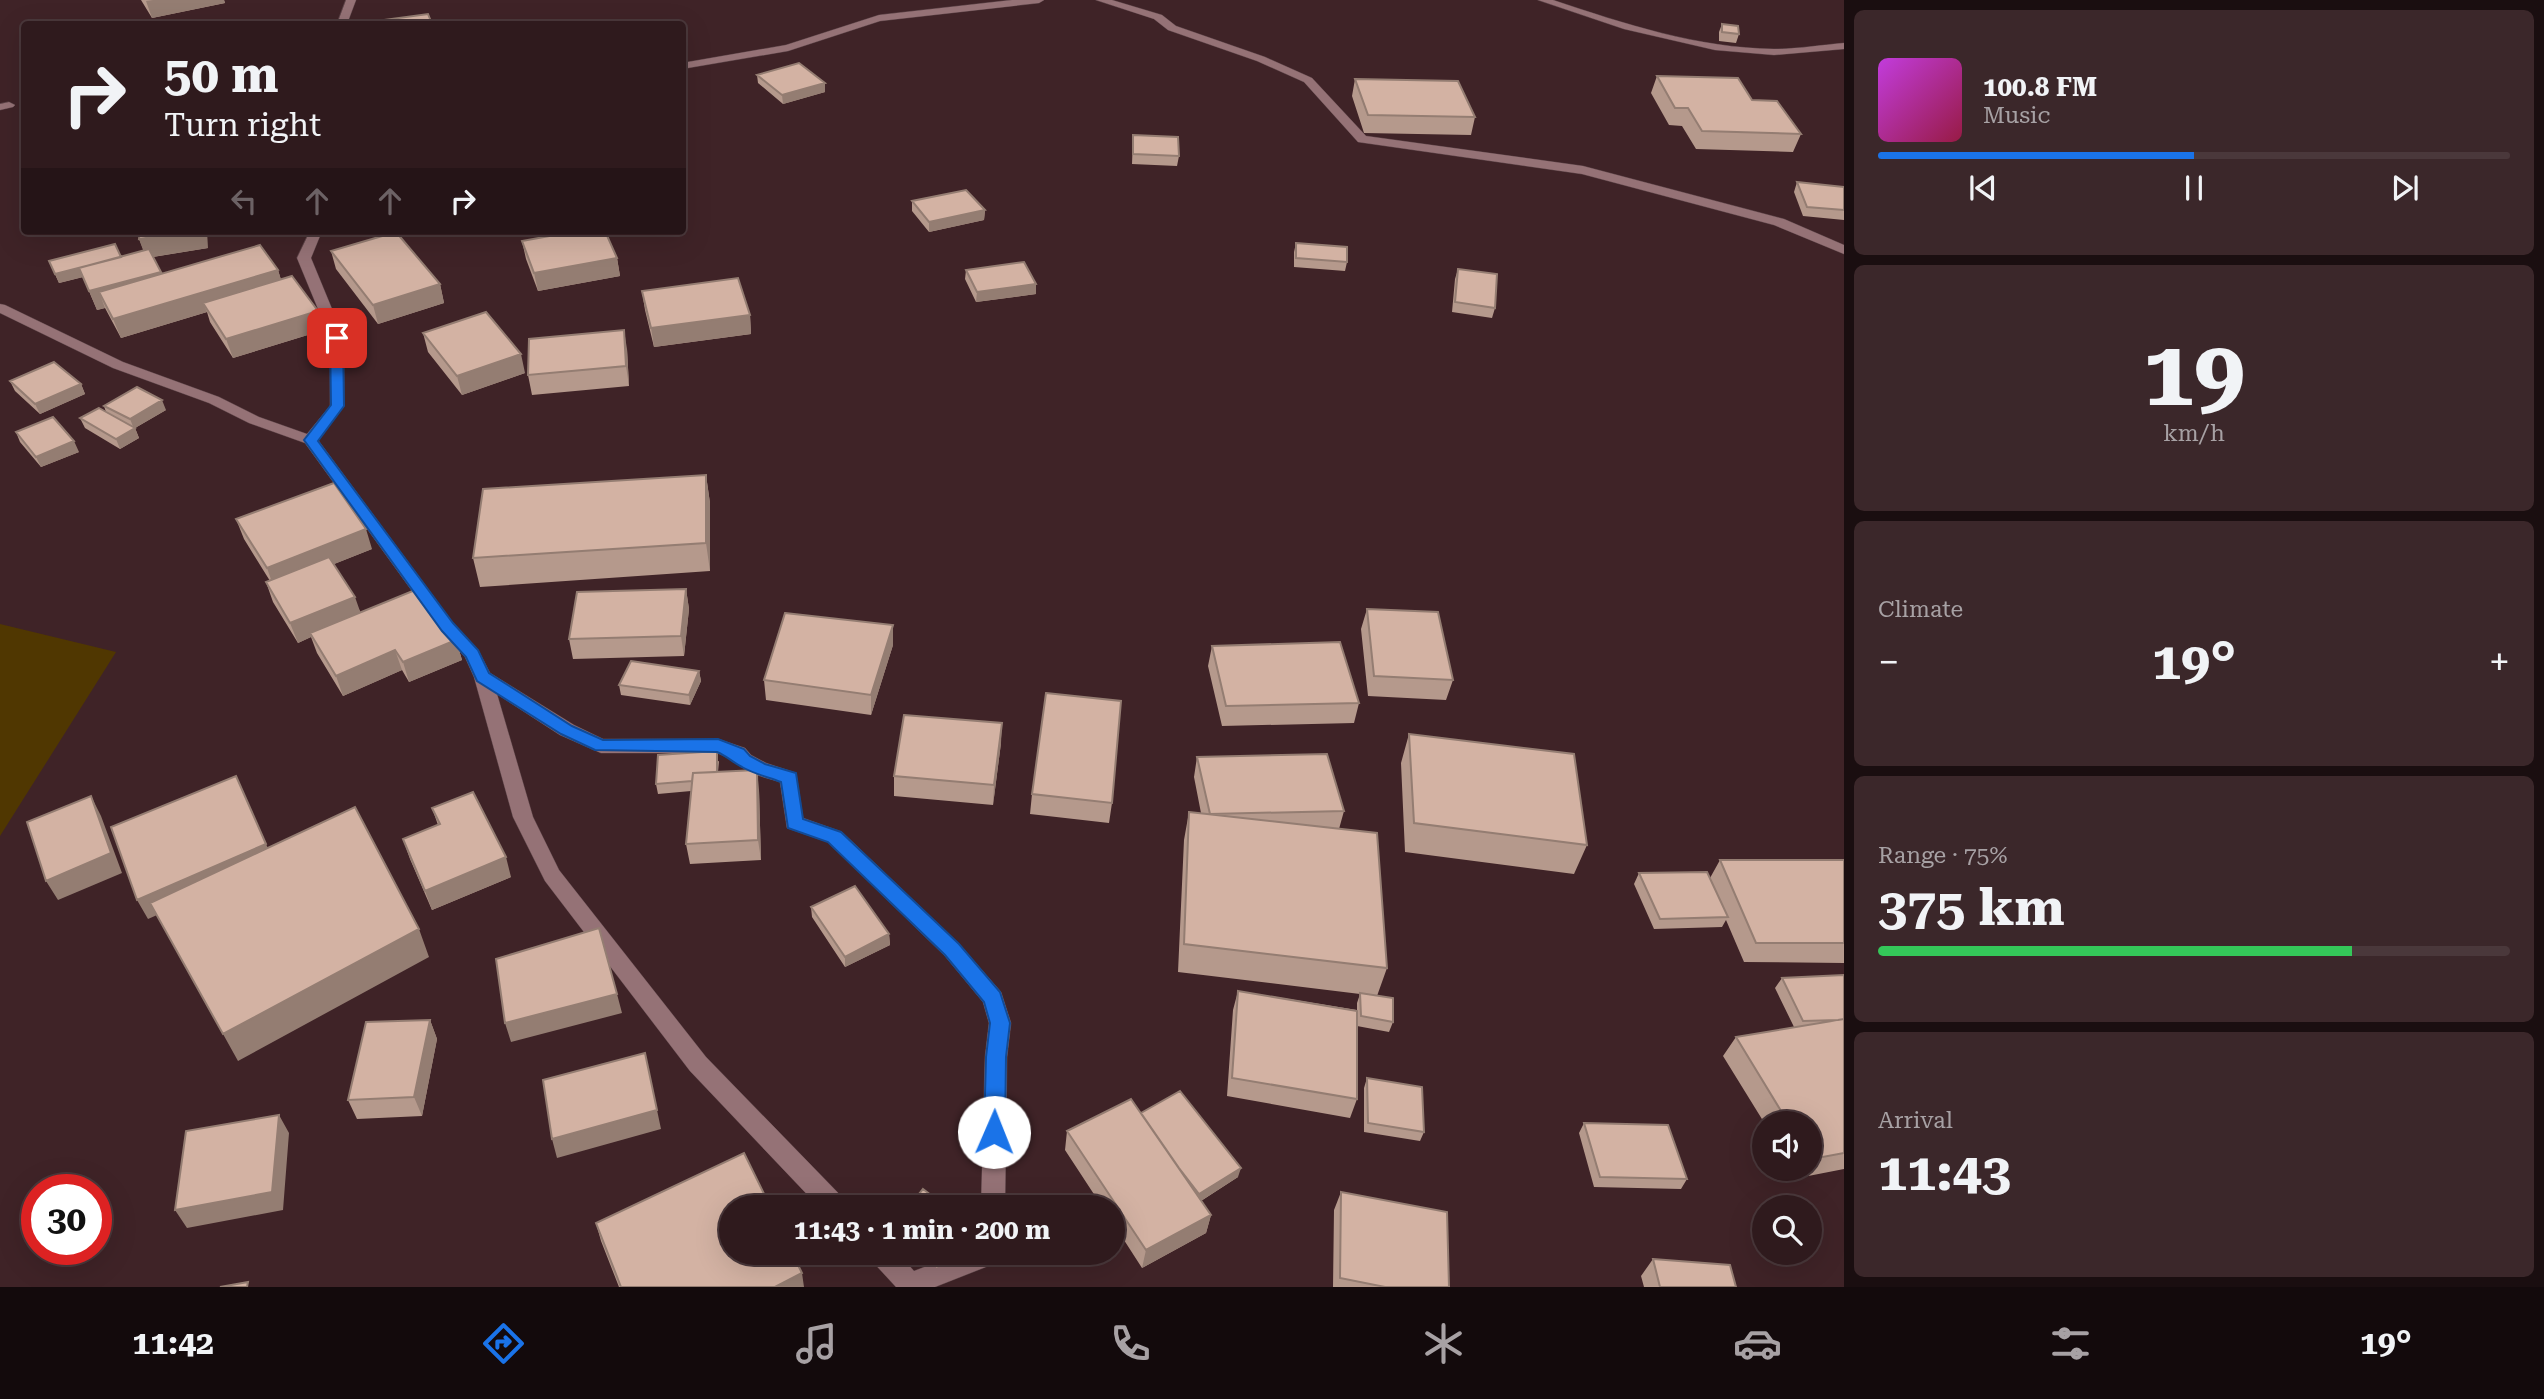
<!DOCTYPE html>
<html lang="en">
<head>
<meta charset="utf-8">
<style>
	body { margin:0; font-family:"Roboto Serif",serif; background:#3b272a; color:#f1f3f6; height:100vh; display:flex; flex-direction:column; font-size:26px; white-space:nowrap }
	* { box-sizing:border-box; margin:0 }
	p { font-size:23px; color:#a7a1a4 }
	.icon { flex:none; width:38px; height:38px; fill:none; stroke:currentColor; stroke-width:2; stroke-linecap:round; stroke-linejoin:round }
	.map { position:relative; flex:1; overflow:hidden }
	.sheet { display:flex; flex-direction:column; gap:10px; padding:10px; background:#1a0e10; width:700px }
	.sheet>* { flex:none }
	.hud { position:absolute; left:21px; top:21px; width:665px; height:214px; border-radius:7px; box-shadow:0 7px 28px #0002,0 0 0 2px #4a383b; background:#2f1a1d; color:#f1f3f6; overflow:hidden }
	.tools { position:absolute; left:1752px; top:1111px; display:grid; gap:14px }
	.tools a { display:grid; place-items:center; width:70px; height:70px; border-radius:50%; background:#2f1a1d; box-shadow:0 7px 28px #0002,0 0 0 2px #4a383b; font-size:35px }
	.speed { position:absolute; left:21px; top:1174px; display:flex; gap:14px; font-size:35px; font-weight:700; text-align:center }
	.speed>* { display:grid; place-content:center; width:91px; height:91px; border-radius:50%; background:#2f1a1d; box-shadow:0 7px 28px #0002,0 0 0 2px #4a383b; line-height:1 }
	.speed .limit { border:10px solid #d22; background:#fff; color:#111 }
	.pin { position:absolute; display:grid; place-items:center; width:60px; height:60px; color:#fff; margin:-30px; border-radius:14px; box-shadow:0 4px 10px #0006 }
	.me { position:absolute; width:77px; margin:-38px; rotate:1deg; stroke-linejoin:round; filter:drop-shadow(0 0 5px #0008) }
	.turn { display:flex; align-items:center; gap:24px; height:147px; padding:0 28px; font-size:32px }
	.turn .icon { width:91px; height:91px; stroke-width:2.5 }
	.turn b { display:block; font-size:49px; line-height:60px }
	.lanes { display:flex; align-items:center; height:66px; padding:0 28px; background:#0003; justify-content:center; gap:35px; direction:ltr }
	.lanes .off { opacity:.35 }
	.big { font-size:52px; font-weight:700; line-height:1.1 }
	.sheet .card { flex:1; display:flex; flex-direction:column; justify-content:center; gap:10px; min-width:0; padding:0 24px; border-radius:10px; background:#3b272a }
	.sheet .dial { align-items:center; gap:0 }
	.dial b { font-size:91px; line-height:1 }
	.song { display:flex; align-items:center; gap:21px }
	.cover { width:84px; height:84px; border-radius:10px; background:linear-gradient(135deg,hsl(290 70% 55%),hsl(340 70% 35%)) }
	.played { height:7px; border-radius:4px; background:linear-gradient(90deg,#1a73e8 50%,#4a383b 50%) }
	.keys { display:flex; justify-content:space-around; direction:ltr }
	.heat { display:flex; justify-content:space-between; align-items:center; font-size:38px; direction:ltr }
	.charge { height:10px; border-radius:5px; background:linear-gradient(90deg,#34c759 75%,#4a383b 0) }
	.trip { position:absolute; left:719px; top:1195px; width:406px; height:70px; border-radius:35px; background:#2f1a1d; box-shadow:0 7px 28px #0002,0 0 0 2px #4a383b; font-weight:700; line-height:70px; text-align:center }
	.tabs { display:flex; height:112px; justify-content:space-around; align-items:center; background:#130a0c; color:#a7a1a4 }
	.tabs .icon { width:49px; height:49px }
	.tabs .active { color:#1a73e8 }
	.tabs b { font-size:32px; color:#f1f3f6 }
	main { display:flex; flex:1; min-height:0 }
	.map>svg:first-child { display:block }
	.green { fill:#503701 }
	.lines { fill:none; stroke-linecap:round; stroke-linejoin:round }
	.minor-casing { stroke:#5a4246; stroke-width:1 }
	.minor { fill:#957276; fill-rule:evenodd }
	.wall { fill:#b5998c }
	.shaded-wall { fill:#947d72 }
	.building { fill:#d3b2a3; stroke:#947d72; stroke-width:2 }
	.route { fill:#1a73e8; stroke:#114b97; stroke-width:2 }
</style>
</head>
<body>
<main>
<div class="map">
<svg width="1844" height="1287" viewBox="0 0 1844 1287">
	<rect width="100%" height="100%" fill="#3f2327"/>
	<path class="green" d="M 0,624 L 116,652 L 0,836 Z"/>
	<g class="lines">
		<defs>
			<path id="minor" d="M 346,0 L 356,0 L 347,24 L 337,24 Z
				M 1012,0 L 1044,0 L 1039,3 L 880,21 L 788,51 L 682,69 L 682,63 L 786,45 L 879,15 Z
				M 1096,0 L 1112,0 L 1162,15 L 1176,26 L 1265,57 L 1312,78 L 1366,136 L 1583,166 L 1784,219 L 1844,245 L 1844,254 L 1774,225 L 1582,174 L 1358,142 L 1304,82 L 1257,61 L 1168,30 L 1154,19 Z
				M 1538,0 L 1553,0 C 1625,24 1698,48 1774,49 C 1797,49 1821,45 1844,43 L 1844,49 L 1774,55 L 1715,50 L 1624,29 Z
				M 9,102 L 15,105 L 13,107 L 0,110 L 0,104 Z
				M 310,231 L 322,231 L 311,258 L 344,338 L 344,406 L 318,440 L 453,623 L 478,650 L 490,673 L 574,725 L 603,739 L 718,739 L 745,748 L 751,755 L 766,763 L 796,773 L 803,818 L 842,832 L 959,944 L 1001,992 L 1011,1023 L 1007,1057 L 1005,1208 L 981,1208 L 985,1057 L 989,1023 L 983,1002 L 945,956 L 828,842 L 787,828 L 780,782 C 771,779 761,777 752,773 C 739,767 731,758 717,753 L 601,753 L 560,735 L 497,694 L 533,817 L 559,870 L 706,1057 L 845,1200 L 849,1208 L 820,1208 L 690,1071 L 545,881 L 513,817 L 474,677 L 465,657 L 441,631 L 305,443 L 249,423 L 209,403 L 113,368 L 0,313 L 0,304 L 5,305 L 123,362 L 219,397 L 259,417 L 307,434 L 330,406 L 330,338 L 297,258 Z
				M 869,1253 L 898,1253 L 914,1271 L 961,1253 L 1004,1253 L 1001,1261 L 935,1287 L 896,1287 L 872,1261 Z"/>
		</defs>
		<use href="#minor" class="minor-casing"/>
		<use href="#minor" class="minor"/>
	</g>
	<path class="wall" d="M 141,0 L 224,0 L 225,3 L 152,18 Z
		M 1722,24 L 1739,34 L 1736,43 L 1719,41 L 1719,32 Z
		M 757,75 L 825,92 L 783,104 L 758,83 Z
		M 1657,76 L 1752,100 L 1801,134 L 1793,152 L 1696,149 L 1682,126 L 1669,125 L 1651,93 Z
		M 1355,79 L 1475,117 L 1471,135 L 1364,133 L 1352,96 Z
		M 1133,135 L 1179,156 L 1177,166 L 1132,164 Z
		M 1797,182 L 1844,187 L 1844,220 L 1803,216 L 1794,192 Z
		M 912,201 L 985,210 L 984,220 L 929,232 L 912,211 Z
		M 139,239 L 208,248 L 153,257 L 162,274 L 278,270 L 281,280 L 318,311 L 324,330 L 233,358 L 210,322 L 207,312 L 121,338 L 105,308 L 97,310 L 83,277 L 59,283 L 49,261 L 121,257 L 144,251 Z
		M 522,241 L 617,258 L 620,276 L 538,291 L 526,259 Z
		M 1296,243 L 1347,262 L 1345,271 L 1294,267 L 1294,252 Z
		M 331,251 L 440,284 L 444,303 L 378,324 L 336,269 Z
		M 1458,269 L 1495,308 L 1492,318 L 1452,312 L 1455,279 Z
		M 966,270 L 1036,284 L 1036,294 L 976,302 L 965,279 Z
		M 642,291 L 750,315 L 751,334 L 654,347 L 645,310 Z
		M 423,333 L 525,373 L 462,395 L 428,352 Z
		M 627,349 L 629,386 L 532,395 L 528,375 Z
		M 10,381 L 81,384 L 85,394 L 40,414 L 15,391 Z
		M 104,406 L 166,410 L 135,428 L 139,438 L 120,449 L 85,428 L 80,418 L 106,412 Z
		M 16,432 L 79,452 L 41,467 L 20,442 Z
		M 706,475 L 710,503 L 710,571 L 480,587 L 473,558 Z
		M 236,519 L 372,549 L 334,564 L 361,613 L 456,640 L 462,660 L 409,682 L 402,670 L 343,696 L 317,653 L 311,637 L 298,643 L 273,602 L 266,582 L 270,581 L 244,539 Z
		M 686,589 L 689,609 L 684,656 L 573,659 L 569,639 Z
		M 1367,609 L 1453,680 L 1446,700 L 1368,696 L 1361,629 Z
		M 893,645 L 871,715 L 766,700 L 764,680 Z
		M 1212,646 L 1359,703 L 1354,723 L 1222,726 L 1208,666 Z
		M 699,671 L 701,681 L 690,705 L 621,695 L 619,685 Z
		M 1409,734 L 1587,845 L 1574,874 L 1405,852 L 1401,763 Z
		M 1001,743 L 993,805 L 894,796 L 894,776 Z
		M 1197,757 L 1344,811 L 1339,829 L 1387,968 L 1377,996 L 1393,1022 L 1389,1032 L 1357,1026 L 1357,1099 L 1350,1118 L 1227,1096 L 1233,1010 L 1238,991 L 1357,1010 L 1357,1003 L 1360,994 L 1178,972 L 1184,840 L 1189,812 L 1201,813 L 1194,777 Z
		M 719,761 L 718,772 L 759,790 L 761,860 L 690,864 L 686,844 L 691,791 L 658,794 L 656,784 Z
		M 1032,794 L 1112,803 L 1109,823 L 1030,814 Z
		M 432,808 L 511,877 L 432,910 L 410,859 L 403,839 L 438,825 Z
		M 1720,860 L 1844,860 L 1844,963 L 1744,962 L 1726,920 L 1722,927 L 1654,929 L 1634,884 L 1639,873 L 1710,878 Z
		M 811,907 L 889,934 L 890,945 L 845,967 L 812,917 Z
		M 1844,975 L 1844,1169 L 1798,1178 L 1792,1169 L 1810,1169 L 1810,1124 L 1765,1124 L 1723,1056 L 1736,1037 L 1794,1027 L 1775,988 L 1782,978 Z
		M 430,1020 L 437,1039 L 422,1116 L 357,1119 L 348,1100 Z
		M 1367,1078 L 1424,1132 L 1420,1141 L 1364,1132 L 1364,1088 Z
		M 1141,1113 L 1238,1177 L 1201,1201 L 1211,1215 L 1206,1233 L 1142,1268 L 1113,1223 L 1113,1208 L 1103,1208 L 1065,1150 L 1067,1131 Z
		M 1584,1123 L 1687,1179 L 1681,1189 L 1594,1187 L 1579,1133 Z
		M 1341,1192 L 1449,1287 L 1333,1287 L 1334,1210 Z
		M 596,1223 L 804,1287 L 619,1287 L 601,1241 Z
		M 917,1253 L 949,1253 L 937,1268 Z
		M 1653,1259 L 1736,1287 L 1644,1287 L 1641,1276 Z"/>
	<path class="shaded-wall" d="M 153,0 L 224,0 L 225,3 L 152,18 L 146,1 Z
		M 825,83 L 825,92 L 783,104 L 782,95 Z
		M 985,210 L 984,220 L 929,232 L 929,222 Z
		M 194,231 L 207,231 L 208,248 L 146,258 L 139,239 Z
		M 121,257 L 83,277 L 59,283 L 55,274 Z
		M 617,258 L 620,276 L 538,291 L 534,273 Z
		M 278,270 L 284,289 L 203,303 L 207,312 L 121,338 L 113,319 Z
		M 161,272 L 168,290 L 99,292 L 105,308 L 97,310 L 89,291 Z
		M 440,284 L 444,303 L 378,324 L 373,305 Z
		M 1036,284 L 1036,294 L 976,302 L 977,292 Z
		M 318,311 L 324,330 L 233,358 L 226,339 Z
		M 750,315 L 751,334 L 654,347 L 651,328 Z
		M 624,330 L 627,349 L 629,386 L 626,366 Z
		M 521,354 L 525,373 L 462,395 L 457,376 Z
		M 81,384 L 85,394 L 40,414 L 35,404 Z
		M 162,400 L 166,410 L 135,428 L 139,438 L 120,449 L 116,439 L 134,429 L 130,419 Z
		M 74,441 L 79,452 L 41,467 L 36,457 Z
		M 706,475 L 710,503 L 710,571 L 706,543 Z
		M 366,529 L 372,549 L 274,588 L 267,568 Z
		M 686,589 L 689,609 L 684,656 L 681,636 Z
		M 355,597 L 362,617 L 310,633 L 311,637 L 298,643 L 290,623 Z
		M 893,625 L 893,645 L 871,715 L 871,695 Z
		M 456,640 L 462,660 L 409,682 L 403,662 Z
		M 395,650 L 402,670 L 343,696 L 336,676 Z
		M 699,671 L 701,681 L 690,705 L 689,695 Z
		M 1002,723 L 1001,743 L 993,805 L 994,785 Z
		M 757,770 L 759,790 L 761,860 L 758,840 Z
		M 91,796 L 101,816 L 122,873 L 58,900 L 46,881 Z
		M 266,844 L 275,863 L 148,919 L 137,900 Z
		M 506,857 L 511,877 L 432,910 L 425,891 Z
		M 419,929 L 429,957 L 238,1061 L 223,1034 Z
		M 889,934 L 890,945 L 845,967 L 845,957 Z
		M 617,994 L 622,1013 L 511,1042 L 505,1023 Z
		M 430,1020 L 437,1039 L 422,1116 L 414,1097 Z
		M 645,1053 L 661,1129 L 557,1158 L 552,1139 Z
		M 279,1115 L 289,1133 L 283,1210 L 187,1228 L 175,1210 Z
		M 1241,1168 L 1238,1177 L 1196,1204 L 1199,1194 Z
		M 1211,1215 L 1206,1233 L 1142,1268 L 1146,1250 Z
		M 942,1253 L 949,1253 L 937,1268 L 937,1259 Z
		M 802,1273 L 804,1287 L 775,1287 Z"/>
	<path class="building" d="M 428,14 L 432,24 L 377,24 L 376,21 Z
		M 1722,24 L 1738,26 L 1739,34 L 1722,32 Z
		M 799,63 L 825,83 L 782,95 L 757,75 Z
		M 1657,76 L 1738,78 L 1752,100 L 1777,101 L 1801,134 L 1702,131 L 1688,108 L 1675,108 Z
		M 1355,79 L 1458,81 L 1475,117 L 1368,115 Z
		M 1133,135 L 1178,137 L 1179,156 L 1133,154 Z
		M 1797,182 L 1844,187 L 1844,210 L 1807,207 Z
		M 966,190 L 985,210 L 929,222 L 912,201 Z
		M 140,231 L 194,231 L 139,239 Z
		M 577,231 L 605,231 L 617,258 L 534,273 L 522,241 Z
		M 396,232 L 440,284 L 373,305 L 331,251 Z
		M 1296,243 L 1347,247 L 1347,262 L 1296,258 Z
		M 115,244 L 121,257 L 55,274 L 49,261 Z
		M 260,245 L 278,270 L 113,319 L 99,292 Z
		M 149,249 L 161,272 L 89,291 L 79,268 Z
		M 1024,262 L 1036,284 L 977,292 L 966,270 Z
		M 1458,269 L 1497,274 L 1495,308 L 1455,302 Z
		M 292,276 L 318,311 L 226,339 L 203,303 Z
		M 738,278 L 750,315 L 651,328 L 642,291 Z
		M 486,312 L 521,354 L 457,376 L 423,333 Z
		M 624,330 L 626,366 L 528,375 L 529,339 Z
		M 54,362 L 81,384 L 35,404 L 10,381 Z
		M 137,387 L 162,400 L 130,419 L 104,406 Z
		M 99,408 L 135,428 L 116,439 L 80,418 Z
		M 53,417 L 74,441 L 36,457 L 16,432 Z
		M 706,475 L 706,543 L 473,558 L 483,489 Z
		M 334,483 L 366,529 L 267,568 L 236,519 Z
		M 329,557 L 355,597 L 290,623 L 266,582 Z
		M 420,588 L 456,640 L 403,662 L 395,650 L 336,676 L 310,633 Z
		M 686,589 L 681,636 L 569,639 L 577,592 Z
		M 1367,609 L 1438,612 L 1453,680 L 1374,676 Z
		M 785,613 L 893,625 L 871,695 L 764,680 Z
		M 1340,642 L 1359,703 L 1226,706 L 1212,646 Z
		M 631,661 L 699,671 L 689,695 L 619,685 Z
		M 1046,693 L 1121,701 L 1112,803 L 1032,794 Z
		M 904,715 L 1002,723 L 994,785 L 894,776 Z
		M 1409,734 L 1574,754 L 1587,845 L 1414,823 Z
		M 717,751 L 717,772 L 693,773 L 692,781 L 656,784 L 658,755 Z
		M 1327,754 L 1344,811 L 1210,814 L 1197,757 Z
		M 757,770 L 758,840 L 686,844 L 693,773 Z
		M 236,776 L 266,844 L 137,900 L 111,827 Z
		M 473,792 L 506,857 L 425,891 L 403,839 L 440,824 L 432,808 Z
		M 91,796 L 111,853 L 46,881 L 27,822 Z
		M 355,807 L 419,929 L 223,1034 L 150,903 Z
		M 1189,812 L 1377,833 L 1387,968 L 1184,944 Z
		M 1720,860 L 1844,860 L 1844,943 L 1756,943 Z
		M 1707,872 L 1728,917 L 1660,919 L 1639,873 Z
		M 855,886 L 889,934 L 845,957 L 811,907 Z
		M 599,928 L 617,994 L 505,1023 L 496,959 Z
		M 1844,975 L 1844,1019 L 1838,1020 L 1803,1021 L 1782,978 Z
		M 1238,991 L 1357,1011 L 1357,1099 L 1232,1078 Z
		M 1360,993 L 1393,998 L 1393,1022 L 1361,1016 Z
		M 1844,1019 L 1844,1153 L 1812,1159 L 1810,1156 L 1810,1124 L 1789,1124 L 1736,1037 Z
		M 430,1020 L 414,1097 L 348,1100 L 366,1022 Z
		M 645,1053 L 657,1110 L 552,1139 L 543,1080 Z
		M 1367,1078 L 1422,1087 L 1424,1132 L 1368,1123 Z
		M 1180,1091 L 1241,1168 L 1199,1194 L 1179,1168 L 1141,1113 Z
		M 1131,1099 L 1211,1215 L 1146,1250 L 1067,1131 Z
		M 279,1115 L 272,1192 L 175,1210 L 186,1131 Z
		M 1584,1123 L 1668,1125 L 1687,1179 L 1600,1177 Z
		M 744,1153 L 771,1208 L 732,1208 L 732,1253 L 792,1253 L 802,1273 L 775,1287 L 621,1287 L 596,1223 Z
		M 923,1189 L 948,1208 L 908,1208 Z
		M 1341,1192 L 1447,1212 L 1449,1287 L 1385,1287 L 1340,1278 Z
		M 930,1253 L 942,1253 L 937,1259 Z
		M 1653,1259 L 1730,1265 L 1736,1287 L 1660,1287 Z
		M 248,1282 L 247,1287 L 220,1287 Z"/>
	<path class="route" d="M 337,334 L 343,338 L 344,406 L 318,441 L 453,623 L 478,650 L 489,673 L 572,726 L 603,740 L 718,739 L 744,749 L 750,756 L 765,764 L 796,773 L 803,819 L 841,832 L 959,944 L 1000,992 L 1010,1023 L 1006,1057 L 1005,1132 L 1002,1139 L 994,1142 L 987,1139 L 984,1132 L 986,1057 L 990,1023 L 984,1002 L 945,955 L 828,842 L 788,828 L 781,782 C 768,777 754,774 742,767 C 732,762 727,756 717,752 L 595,750 L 561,734 L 477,681 L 466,657 L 442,631 L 304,440 L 331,405 L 330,338 Z"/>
</svg>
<div class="tools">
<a><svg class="icon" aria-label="sound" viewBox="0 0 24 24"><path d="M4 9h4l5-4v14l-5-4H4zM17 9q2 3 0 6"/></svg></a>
<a><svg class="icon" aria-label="search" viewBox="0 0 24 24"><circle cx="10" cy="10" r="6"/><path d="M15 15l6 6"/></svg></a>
</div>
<div class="speed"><div class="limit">30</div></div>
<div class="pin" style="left:337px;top:338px;background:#d93025"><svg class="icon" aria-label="arrive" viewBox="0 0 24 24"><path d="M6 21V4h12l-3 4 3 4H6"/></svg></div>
<svg class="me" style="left:994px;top:1132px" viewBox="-20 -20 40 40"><circle r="19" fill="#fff"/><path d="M0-13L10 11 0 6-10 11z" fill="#1a73e8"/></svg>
<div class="trip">11:43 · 1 min · 200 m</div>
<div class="hud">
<div class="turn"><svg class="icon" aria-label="right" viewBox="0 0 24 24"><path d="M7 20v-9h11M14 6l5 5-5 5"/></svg><div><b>50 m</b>Turn right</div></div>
<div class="lanes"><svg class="icon off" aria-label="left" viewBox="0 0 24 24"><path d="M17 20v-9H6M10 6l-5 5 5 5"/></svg><svg class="icon off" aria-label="ahead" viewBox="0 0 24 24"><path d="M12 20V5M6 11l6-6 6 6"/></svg><svg class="icon off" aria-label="ahead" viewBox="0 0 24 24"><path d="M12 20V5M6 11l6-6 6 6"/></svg><svg class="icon" aria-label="right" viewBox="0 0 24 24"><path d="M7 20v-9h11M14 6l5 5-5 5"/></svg></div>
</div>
</div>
<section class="sheet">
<div class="card">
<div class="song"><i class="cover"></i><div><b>100.8 FM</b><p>Music</p></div></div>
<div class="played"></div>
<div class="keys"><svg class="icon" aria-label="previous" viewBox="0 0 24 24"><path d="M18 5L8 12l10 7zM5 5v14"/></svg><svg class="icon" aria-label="pause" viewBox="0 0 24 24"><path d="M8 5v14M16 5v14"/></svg><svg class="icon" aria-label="next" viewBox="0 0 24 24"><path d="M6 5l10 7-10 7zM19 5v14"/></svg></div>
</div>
<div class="card dial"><b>19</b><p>km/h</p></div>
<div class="card"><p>Climate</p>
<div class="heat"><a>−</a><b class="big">19°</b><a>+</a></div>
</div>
<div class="card"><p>Range · 75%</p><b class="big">375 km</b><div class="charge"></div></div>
<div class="card"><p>Arrival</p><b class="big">11:43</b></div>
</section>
</main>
<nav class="tabs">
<b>11:42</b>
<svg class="icon active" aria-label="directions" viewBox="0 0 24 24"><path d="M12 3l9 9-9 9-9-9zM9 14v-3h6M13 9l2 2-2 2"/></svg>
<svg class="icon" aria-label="music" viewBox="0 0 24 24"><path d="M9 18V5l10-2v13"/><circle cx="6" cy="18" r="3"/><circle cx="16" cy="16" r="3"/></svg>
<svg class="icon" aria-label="phone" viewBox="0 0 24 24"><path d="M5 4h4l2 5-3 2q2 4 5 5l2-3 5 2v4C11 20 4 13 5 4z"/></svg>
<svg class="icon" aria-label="climate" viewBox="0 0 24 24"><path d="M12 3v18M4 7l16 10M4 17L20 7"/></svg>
<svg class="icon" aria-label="car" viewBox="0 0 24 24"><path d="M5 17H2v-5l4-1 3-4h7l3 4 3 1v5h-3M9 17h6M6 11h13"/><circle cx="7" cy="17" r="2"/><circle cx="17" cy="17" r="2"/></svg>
<svg class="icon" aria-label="filters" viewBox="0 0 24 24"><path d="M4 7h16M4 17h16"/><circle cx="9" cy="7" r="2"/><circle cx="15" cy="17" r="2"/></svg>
<b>19°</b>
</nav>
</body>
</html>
